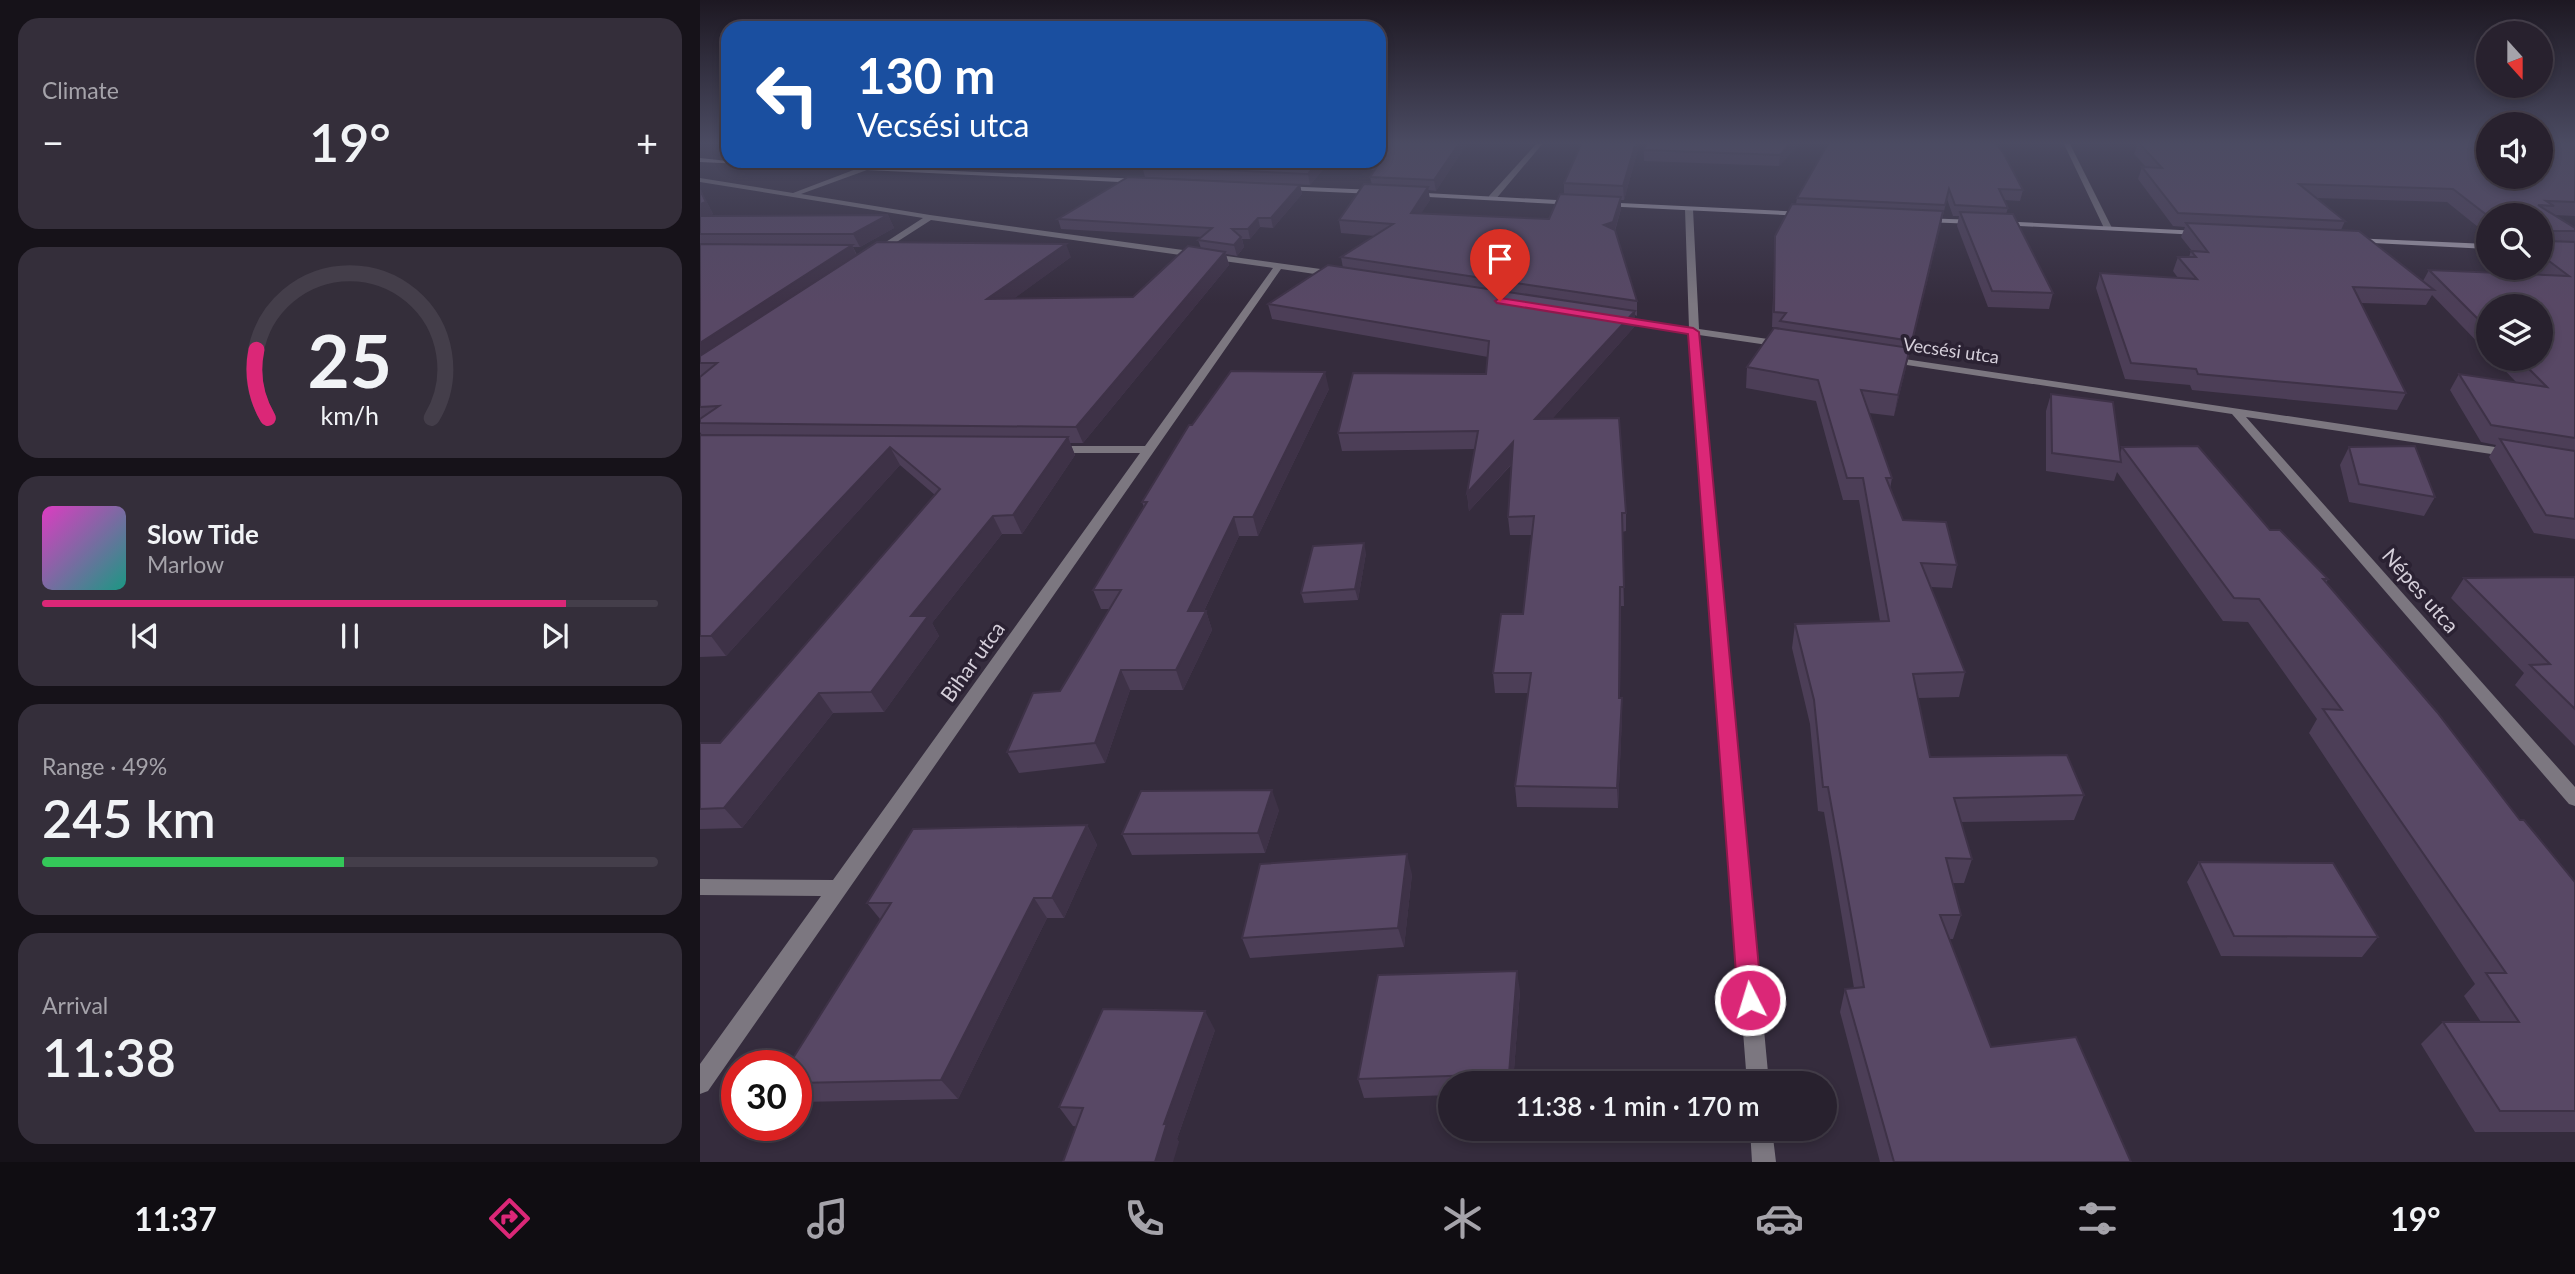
<!DOCTYPE html>
<html lang="en">
<head>
<meta charset="utf-8">
<style>
	body { margin:0; font-family:Lato,sans-serif; background:#342e3a; color:#f1f3f6; height:100vh; display:flex; flex-direction:column; font-size:26px; white-space:nowrap }
	* { box-sizing:border-box; margin:0 }
	p { font-size:23px; color:#a5a3aa }
	.icon { flex:none; width:38px; height:38px; fill:none; stroke:currentColor; stroke-width:2; stroke-linecap:round; stroke-linejoin:round }
	.map { position:relative; flex:1; overflow:hidden }
	.sheet { display:flex; flex-direction:column; gap:18px; padding:18px; background:#161219; width:700px }
	.sheet>* { flex:none }
	.guide { position:absolute; left:21px; top:21px; width:665px; height:147px; border-radius:21px; box-shadow:0 4px 10px #0003,0 0 0 2px #443e4a; background:#1a4fa0; color:#fff; overflow:hidden }
	.needle { width:46px; rotate:159deg }
	.tools { position:absolute; left:1776px; top:21px; display:grid; gap:14px }
	.tools a { display:grid; place-items:center; width:77px; height:77px; border-radius:50%; background:#28212e; box-shadow:0 4px 10px #0003,0 0 0 2px #443e4a; font-size:35px }
	.speed { position:absolute; left:21px; top:1050px; display:flex; gap:14px; font-size:35px; font-weight:700; text-align:center }
	.speed>* { display:grid; place-content:center; width:91px; height:91px; border-radius:50%; background:#28212e; box-shadow:0 4px 10px #0003,0 0 0 2px #443e4a; line-height:1 }
	.speed .limit { border:10px solid #d22; background:#fff; color:#111 }
	.pin { position:absolute; display:grid; place-items:center; width:60px; height:60px; color:#fff; margin:-72px -30px; border-radius:50% 50% 50% 0; rotate:-45deg; box-shadow:0 0 7px #0007 }
	.pin .icon { rotate:45deg }
	.me { position:absolute; width:77px; margin:-38px; rotate:355deg; stroke-linejoin:round; filter:drop-shadow(0 0 5px #0008) }
	.turn { display:flex; align-items:center; gap:24px; height:147px; padding:0 21px; font-size:32px }
	.turn .icon { width:91px; height:91px; stroke-width:2.5 }
	.turn b { display:block; font-size:49px; line-height:60px }
	.big { font-size:52px; font-weight:600; line-height:1.1 }
	.sheet .card { flex:1; display:flex; flex-direction:column; justify-content:center; gap:10px; min-width:0; padding:0 24px; border-radius:21px; background:#342e3a }
	.sheet .dial { align-items:center; gap:0 }
	.dial svg { height:182px; overflow:visible; fill:none; stroke:#443e4a; stroke-width:7; stroke-linecap:round; text-anchor:middle }
	.dial text { fill:#f1f3f6; stroke:none }
	.song { display:flex; align-items:center; gap:21px }
	.cover { width:84px; height:84px; border-radius:10px; background:linear-gradient(135deg,hsl(310 70% 55%),hsl(170 70% 35%)) }
	.played { height:7px; border-radius:4px; background:linear-gradient(90deg,#db2777 85%,#443e4a 85%) }
	.keys { display:flex; justify-content:space-around; direction:ltr }
	.heat { display:flex; justify-content:space-between; align-items:center; font-size:38px; direction:ltr }
	.charge { height:10px; border-radius:5px; background:linear-gradient(90deg,#34c759 49%,#443e4a 0) }
	.trip { position:absolute; left:738px; top:1071px; width:399px; height:70px; border-radius:35px; background:#28212e; box-shadow:0 4px 10px #0003,0 0 0 2px #443e4a; font-weight:600; line-height:70px; text-align:center }
	.dock { display:flex; height:112px; justify-content:space-around; align-items:center; background:#100d12; color:#a5a3aa }
	.dock .icon { width:49px; height:49px }
	.dock .active { color:#db2777 }
	.dock b { font-size:32px; color:#f1f3f6 }
	main { display:flex; flex:1; min-height:0 }
	.map>svg:first-child { display:block }
	.lines { fill:none; stroke-linecap:round; stroke-linejoin:round }
	.street { fill:#7c7780; fill-rule:evenodd }
	.secondary { fill:#a69fad; fill-rule:evenodd }
	.wall { fill:#4c3e57; fill-rule:evenodd }
	.shaded-wall { fill:#3e3247 }
	.building { fill:#584865; stroke:#3e3247; stroke-width:2 }
	.route { fill:#db2777; stroke:#8e194d; stroke-width:2 }
	.labels { text-anchor:middle; stroke-width:7; stroke-linejoin:round; paint-order:stroke }
	.far-street-label { font-size:18px; fill:#d5cfda; stroke:#2b2233 }
	.street-label { font-size:21px; fill:#d5cfda; stroke:#2b2233 }
</style>
</head>
<body>
<main>
<section class="sheet">
<div class="card"><p>Climate</p>
<div class="heat"><a>−</a><b class="big">19°</b><a>+</a></div>
</div>
<div class="card dial"><svg viewBox="0 0 100 80">
<path d="M14 69A42 42 0 1 1 86 69"/>
<path d="M14 69A42 42 0 0 1 9 39" stroke="#db2777"/>
<text x="50" y="56" font-size="32" font-weight="700">25</text>
<text x="50" y="72" font-size="11">km/h</text>
</svg></div>
<div class="card">
<div class="song"><i class="cover"></i><div><b>Slow Tide</b><p>Marlow</p></div></div>
<div class="played"></div>
<div class="keys"><svg class="icon" aria-label="previous" viewBox="0 0 24 24"><path d="M18 5L8 12l10 7zM5 5v14"/></svg><svg class="icon" aria-label="pause" viewBox="0 0 24 24"><path d="M8 5v14M16 5v14"/></svg><svg class="icon" aria-label="next" viewBox="0 0 24 24"><path d="M6 5l10 7-10 7zM19 5v14"/></svg></div>
</div>
<div class="card"><p>Range · 49%</p><b class="big">245 km</b><div class="charge"></div></div>
<div class="card"><p>Arrival</p><b class="big">11:38</b></div>
</section>
<div class="map">
<svg width="1875" height="1162" viewBox="0 0 1875 1162">
	<rect width="100%" height="100%" fill="#352c3d"/>
	<g class="lines">
		<path class="street" d="M 838,142 L 844,142 L 795,200 L 789,200 L 789,196 Z
			M 1363,142 L 1369,142 L 1412,228 L 1411,230 L 1404,228 Z
			M 164,166 L 167,170 L 101,194 L 230,215 L 635,271 L 639,274 L 635,277 L 581,269 L 8,1091 L 0,1094 L 0,1064 L 121,896 L 0,895 L 0,879 L 133,880 L 440,453 L 355,453 L 351,452 L 351,446 L 445,446 L 573,268 L 231,220 L 178,254 L 175,253 L 175,249 L 223,218 L 0,182 L 0,178 L 93,193 Z
			M 989,207 L 993,209 L 999,329 L 1081,341 L 1086,344 L 1081,347 L 999,335 L 1069,1083 L 1047,1083 L 989,333 L 918,323 L 913,320 L 918,317 L 989,328 L 985,209 Z
			M 1191,357 L 1815,450 L 1817,453 L 1811,457 L 1546,417 L 1875,787 L 1875,806 L 1869,804 L 1532,414 L 1187,362 L 1187,358 Z
			M 1050,1129 L 1072,1129 L 1076,1162 L 1052,1162 Z"/>
		<path class="secondary" d="M 0,158 L 28,161 L 441,179 L 445,181 L 441,183 L 0,162 Z
			M 581,186 L 675,190 L 679,192 L 675,194 L 584,190 L 581,190 Z
			M 707,192 L 875,201 L 879,203 L 875,205 L 710,196 L 706,194 Z
			M 899,202 L 1105,212 L 1109,214 L 1105,216 L 902,206 L 898,204 Z
			M 1221,218 L 1277,220 L 1281,222 L 1277,224 L 1224,222 L 1220,220 Z
			M 1297,221 L 1500,231 L 1504,233 L 1500,235 L 1300,225 L 1296,223 Z
			M 1651,238 L 1788,244 L 1788,249 L 1654,242 L 1651,242 Z"/>
	</g>
	<path class="wall" d="M 679,142 L 768,142 L 736,191 L 728,190 L 730,200 L 721,213 L 849,219 L 864,194 L 864,183 L 940,142 L 924,200 L 921,200 L 921,209 L 915,231 L 937,301 L 937,316 L 935,315 L 935,326 L 852,419 L 926,513 L 926,531 L 922,532 L 924,606 L 921,606 L 920,698 L 922,698 L 922,717 L 918,808 L 817,807 L 815,786 L 828,693 L 795,693 L 793,673 L 823,614 L 832,535 L 810,535 L 808,517 L 812,464 L 769,511 L 767,493 L 775,449 L 642,451 L 638,433 L 786,374 L 788,357 L 572,319 L 568,304 L 643,268 L 641,257 L 675,236 L 641,233 L 639,220 L 672,185 L 670,177 L 674,171 L 661,161 L 679,161 Z
		M 1101,142 L 1079,166 L 944,161 L 944,150 Z
		M 1129,142 L 1323,190 L 1320,201 L 1304,200 L 1308,208 L 1306,214 L 1353,293 L 1349,309 L 1288,307 L 1257,226 L 1259,216 L 1253,216 L 1247,199 L 1194,416 L 1169,413 L 1192,478 L 1190,489 L 1203,520 L 1257,565 L 1252,588 L 1231,587 L 1265,672 L 1259,697 L 1218,698 L 1230,757 L 1384,795 L 1374,820 L 1261,822 L 1272,859 L 1264,883 L 1253,883 L 1261,915 L 1253,939 L 1249,939 L 1291,1047 L 1431,1162 L 1180,1162 L 1140,1012 L 1145,989 L 1154,988 L 1124,812 L 1118,811 L 1110,724 L 1092,648 L 1095,624 L 1180,621 L 1159,500 L 1143,500 L 1116,401 L 1046,388 L 1047,367 L 1080,328 L 1072,327 L 1075,236 L 1096,204 L 1097,198 Z
		M 1433,142 L 1875,142 L 1875,216 L 1854,215 L 1875,228 L 1875,240 L 1874,242 L 1875,242 L 1875,539 L 1834,533 L 1789,457 L 1796,445 L 1781,442 L 1750,390 L 1759,374 L 1816,382 L 1794,359 L 1841,359 L 1788,306 L 1788,353 L 1732,295 L 1726,305 L 1661,303 L 1706,393 L 1697,410 L 1492,390 L 1490,385 L 1425,379 L 1396,288 L 1400,273 L 1478,278 L 1473,271 L 1478,257 L 1489,257 L 1491,251 L 1492,251 L 1481,237 L 1485,227 L 1473,226 L 1438,179 L 1442,167 L 1446,167 L 1434,154 L 1437,146 ZM 1616,198 L 1747,202 L 1788,235 L 1788,215 L 1841,215 L 1841,268 L 1831,268 L 1840,275 L 1729,270 L 1723,281 L 1641,230 L 1645,221 Z
		M 450,161 L 630,161 L 610,185 L 445,177 L 442,166 Z
		M 600,185 L 602,194 L 573,228 L 560,227 L 550,239 L 542,239 L 544,247 L 537,256 L 526,254 L 529,265 L 383,443 L 370,443 L 375,455 L 322,534 L 302,534 L 232,623 L 239,636 L 184,712 L 133,713 L 42,828 L 0,829 L 0,743 L 20,743 L 235,495 L 200,465 L 26,656 L 0,657 L 0,435 L 2,435 L 0,432 L 0,189 L 13,214 L 9,216 L 188,215 L 194,228 L 160,247 L 153,247 L 157,255 L 371,257 L 313,299 L 433,297 L 501,248 L 498,240 L 502,237 L 361,229 L 358,219 Z
		M 629,389 L 558,536 L 539,536 L 504,611 L 506,611 L 512,630 L 483,690 L 430,690 L 405,763 L 319,773 L 307,752 L 360,691 L 409,609 L 401,609 L 393,590 L 444,507 L 442,502 L 492,425 Z
		M 1351,394 L 1420,454 L 1422,447 L 1570,530 L 1628,579 L 1626,583 L 1820,820 L 1875,882 L 1875,1132 L 1775,1132 L 1721,1044 L 1743,1022 L 1781,1022 L 1764,996 L 1775,984 L 1609,733 L 1617,719 L 1548,622 L 1523,621 L 1417,472 L 1414,481 L 1346,471 L 1346,411 Z
		M 1649,447 L 1735,497 L 1724,516 L 1649,502 L 1640,465 Z
		M 666,553 L 658,600 L 604,603 L 601,593 Z
		M 1875,577 L 1875,746 L 1815,685 L 1824,673 L 1751,598 L 1764,578 Z
		M 579,810 L 565,853 L 432,855 L 422,834 Z
		M 387,825 L 397,845 L 364,918 L 347,918 L 258,1099 L 98,1102 L 96,1100 L 96,1066 L 180,919 L 167,903 Z
		M 1499,862 L 1678,937 L 1662,957 L 1521,956 L 1487,882 Z
		M 712,874 L 704,947 L 550,958 L 542,938 Z
		M 820,991 L 813,1083 L 751,1083 L 751,1095 L 664,1098 L 658,1079 Z
		M 515,1030 L 477,1139 L 479,1142 L 373,1126 L 359,1107 Z"/>
	<path class="shaded-wall" d="M 760,142 L 768,142 L 736,191 L 734,180 Z
		M 936,142 L 940,142 L 924,200 L 923,186 Z
		M 1092,142 L 1101,142 L 1079,166 L 1080,155 Z
		M 619,161 L 630,161 L 610,185 L 608,174 Z
		M 600,185 L 602,194 L 573,228 L 571,218 Z
		M 728,187 L 730,200 L 713,226 L 711,213 Z
		M 0,189 L 13,214 L 0,221 Z
		M 921,197 L 921,209 L 913,236 L 904,225 Z
		M 1243,211 L 1241,225 L 1209,357 L 1212,341 Z
		M 188,215 L 194,228 L 160,247 L 153,234 Z
		M 558,218 L 560,227 L 550,239 L 548,229 Z
		M 541,237 L 544,247 L 537,256 L 534,245 Z
		M 366,244 L 371,257 L 293,314 L 287,299 Z
		M 152,245 L 158,259 L 0,363 L 0,343 Z
		M 525,252 L 529,265 L 383,443 L 376,427 Z
		M 935,311 L 935,326 L 836,437 L 835,419 Z
		M 1210,348 L 1206,368 L 1194,416 L 1198,395 Z
		M 625,372 L 629,389 L 558,536 L 553,517 Z
		M 368,437 L 375,455 L 322,534 L 313,515 Z
		M 813,442 L 815,460 L 769,511 L 767,493 Z
		M 190,447 L 200,465 L 26,656 L 11,636 Z
		M 293,516 L 302,534 L 232,623 L 239,636 L 184,712 L 171,692 L 211,616 Z
		M 534,517 L 539,536 L 495,630 L 488,611 Z
		M 664,543 L 666,553 L 658,600 L 655,589 Z
		M 506,611 L 512,630 L 483,690 L 476,670 Z
		M 421,670 L 430,690 L 405,763 L 395,743 Z
		M 119,693 L 133,713 L 42,828 L 24,808 Z
		M 922,698 L 922,717 L 918,808 L 917,788 Z
		M 572,790 L 579,810 L 565,853 L 558,833 Z
		M 387,825 L 397,845 L 364,918 L 352,898 Z
		M 707,854 L 712,874 L 704,947 L 698,928 Z
		M 334,898 L 347,918 L 258,1099 L 241,1080 Z
		M 817,971 L 820,991 L 813,1083 L 811,1083 L 809,1074 Z
		M 505,1011 L 515,1030 L 477,1139 L 479,1142 L 473,1162 L 455,1162 L 464,1124 Z"/>
	<path class="building" d="M 679,142 L 760,142 L 734,180 L 670,177 L 678,165 L 673,161 L 679,161 Z
		M 882,142 L 936,142 L 923,186 L 864,183 Z
		M 947,142 L 1092,142 L 1080,155 L 944,150 Z
		M 1129,142 L 1295,142 L 1304,154 L 1323,190 L 1299,189 L 1308,208 L 1255,205 L 1249,189 L 1245,205 L 1097,198 Z
		M 1438,142 L 1788,142 L 1788,177 L 1841,177 L 1841,142 L 1875,142 L 1875,202 L 1846,201 L 1854,206 L 1838,205 L 1875,228 L 1875,231 L 1849,231 L 1846,233 L 1847,241 L 1875,242 L 1875,438 L 1791,425 L 1759,374 L 1847,387 L 1819,359 L 1841,359 L 1841,306 L 1788,306 L 1788,329 L 1729,270 L 1869,276 L 1841,255 L 1841,215 L 1788,216 L 1753,189 L 1599,184 L 1645,221 L 1478,213 L 1442,167 L 1462,168 Z
		M 450,161 L 619,161 L 608,174 L 442,166 Z
		M 428,177 L 600,185 L 571,218 L 558,218 L 548,229 L 532,229 L 541,237 L 534,245 L 498,240 L 512,228 L 358,219 Z
		M 664,184 L 728,187 L 711,213 L 849,219 L 860,194 L 921,197 L 913,222 L 904,225 L 915,230 L 937,301 L 641,257 L 693,224 L 639,220 Z
		M 0,190 L 6,202 L 0,204 Z
		M 1092,204 L 1243,211 L 1212,341 L 1080,321 L 1086,313 L 1074,312 L 1075,236 Z
		M 1260,212 L 1313,214 L 1353,293 L 1292,291 Z
		M 188,215 L 153,234 L 0,234 L 0,216 Z
		M 1486,223 L 1659,231 L 1734,290 L 1653,287 L 1706,393 L 1498,374 L 1496,369 L 1431,363 L 1400,273 L 1497,279 L 1478,257 L 1496,257 L 1491,251 L 1508,252 Z
		M 177,242 L 366,244 L 287,299 L 433,297 L 488,246 L 525,252 L 376,427 L 0,423 L 0,419 L 19,406 L 0,407 L 0,377 L 17,363 L 0,363 L 0,356 Z
		M 0,244 L 152,245 L 0,343 Z
		M 628,265 L 935,311 L 835,419 L 919,418 L 926,513 L 922,513 L 924,587 L 920,587 L 919,698 L 922,698 L 917,788 L 815,786 L 831,673 L 793,673 L 801,614 L 823,614 L 834,516 L 808,517 L 813,442 L 767,493 L 778,431 L 638,433 L 653,373 L 786,374 L 789,341 L 568,304 Z
		M 1074,328 L 1210,348 L 1198,395 L 1161,390 L 1192,478 L 1186,478 L 1203,520 L 1246,522 L 1257,565 L 1221,563 L 1265,672 L 1213,674 L 1230,757 L 1367,755 L 1384,795 L 1254,798 L 1272,859 L 1246,858 L 1261,915 L 1240,915 L 1291,1047 L 1376,1037 L 1431,1162 L 1194,1162 L 1145,989 L 1164,987 L 1128,787 L 1123,787 L 1114,700 L 1095,624 L 1189,621 L 1163,478 L 1147,478 L 1118,380 L 1047,367 Z
		M 531,371 L 625,372 L 553,517 L 534,517 L 488,611 L 506,611 L 476,670 L 421,670 L 395,743 L 307,752 L 333,693 L 360,691 L 421,590 L 393,590 L 447,502 L 442,502 L 489,425 L 492,425 Z
		M 1351,394 L 1413,402 L 1421,462 L 1352,453 Z
		M 0,435 L 368,437 L 313,515 L 293,516 L 211,616 L 228,616 L 171,692 L 119,693 L 24,808 L 0,809 L 0,743 L 20,743 L 240,489 L 190,447 L 11,636 L 0,636 Z
		M 1800,439 L 1875,451 L 1875,519 L 1846,515 Z
		M 1498,446 L 1570,530 L 1580,530 L 1628,579 L 1623,579 L 1737,712 L 1820,820 L 1824,820 L 1875,882 L 1875,1111 L 1800,1111 L 1743,1022 L 1819,1022 L 1786,973 L 1806,973 L 1623,709 L 1642,710 L 1559,599 L 1534,598 L 1422,447 Z
		M 1715,446 L 1735,497 L 1659,484 L 1649,447 Z
		M 664,543 L 655,589 L 601,593 L 613,546 Z
		M 1875,577 L 1875,709 L 1830,665 L 1850,664 L 1764,578 Z
		M 572,790 L 558,833 L 422,834 L 441,791 Z
		M 387,825 L 352,898 L 334,898 L 241,1080 L 96,1083 L 96,1066 L 88,1066 L 191,903 L 167,903 L 213,829 Z
		M 707,854 L 698,928 L 542,938 L 560,864 Z
		M 1499,862 L 1633,863 L 1678,937 L 1534,936 Z
		M 817,971 L 809,1074 L 658,1079 L 678,975 Z
		M 403,1009 L 505,1011 L 464,1124 L 467,1123 L 455,1162 L 363,1162 L 383,1108 L 359,1107 Z"/>
	<linearGradient id="sky" x2="0" y2="1"><stop stop-color="#1d1822"/><stop offset="0.47" stop-color="#4b4b62"/><stop offset="1" stop-color="#4b4b62" stop-opacity="0"/></linearGradient>
	<rect width="1875" height="304" fill="url(#sky)"/>
	<path class="route" d="M 800,298 L 993,328 L 999,332 L 1062,1000 L 1059,1008 L 1050,1011 L 1042,1008 L 1038,1000 L 988,334 L 797,303 L 795,301 Z"/>
	<g class="labels">
		<g class="far-street-label">
			<text transform="translate(1251 351) rotate(8)" y="6">Vecsési utca</text>
		</g>
		<g class="street-label">
			<text transform="translate(1720 591) rotate(49)" y="7">Népes utca</text>
			<text transform="translate(273 662) rotate(-54)" y="7">Bihar utca</text>
		</g>
	</g>
</svg>
<div class="tools">
<a><svg class="needle" viewBox="-14 -14 28 28"><path d="M0-13l5 13h-10z" fill="#e53935"/><path d="M0 13l5-13h-10z" fill="#a5a3aa"/></svg></a>
<a><svg class="icon" aria-label="sound" viewBox="0 0 24 24"><path d="M4 9h4l5-4v14l-5-4H4zM17 9q2 3 0 6"/></svg></a>
<a><svg class="icon" aria-label="search" viewBox="0 0 24 24"><circle cx="10" cy="10" r="6"/><path d="M15 15l6 6"/></svg></a>
<a><svg class="icon" aria-label="layers" viewBox="0 0 24 24"><path d="M12 4l9 5-9 5-9-5zM3 14l9 5 9-5"/></svg></a>
</div>
<div class="speed"><div class="limit">30</div></div>
<div class="pin" style="left:800px;top:301px;background:#d93025"><svg class="icon" aria-label="arrive" viewBox="0 0 24 24"><path d="M6 21V4h12l-3 4 3 4H6"/></svg></div>
<svg class="me" style="left:1050px;top:1000px" viewBox="-20 -20 40 40"><circle r="17" fill="#db2777" stroke="#fff" stroke-width="3"/><path d="M0-11L8 9 0 5-8 9z" fill="#fff"/></svg>
<div class="trip">11:38 · 1 min · 170 m</div>
<div class="guide">
<div class="turn"><svg class="icon" aria-label="left" viewBox="0 0 24 24"><path d="M17 20v-9H6M10 6l-5 5 5 5"/></svg><div><b>130 m</b>Vecsési utca</div></div>
</div>
</div>
</main>
<nav class="dock">
<b>11:37</b>
<svg class="icon active" aria-label="directions" viewBox="0 0 24 24"><path d="M12 3l9 9-9 9-9-9zM9 14v-3h6M13 9l2 2-2 2"/></svg>
<svg class="icon" aria-label="music" viewBox="0 0 24 24"><path d="M9 18V5l10-2v13"/><circle cx="6" cy="18" r="3"/><circle cx="16" cy="16" r="3"/></svg>
<svg class="icon" aria-label="phone" viewBox="0 0 24 24"><path d="M5 4h4l2 5-3 2q2 4 5 5l2-3 5 2v4C11 20 4 13 5 4z"/></svg>
<svg class="icon" aria-label="climate" viewBox="0 0 24 24"><path d="M12 3v18M4 7l16 10M4 17L20 7"/></svg>
<svg class="icon" aria-label="car" viewBox="0 0 24 24"><path d="M5 17H2v-5l4-1 3-4h7l3 4 3 1v5h-3M9 17h6M6 11h13"/><circle cx="7" cy="17" r="2"/><circle cx="17" cy="17" r="2"/></svg>
<svg class="icon" aria-label="filters" viewBox="0 0 24 24"><path d="M4 7h16M4 17h16"/><circle cx="9" cy="7" r="2"/><circle cx="15" cy="17" r="2"/></svg>
<b>19°</b>
</nav>
</body>
</html>
